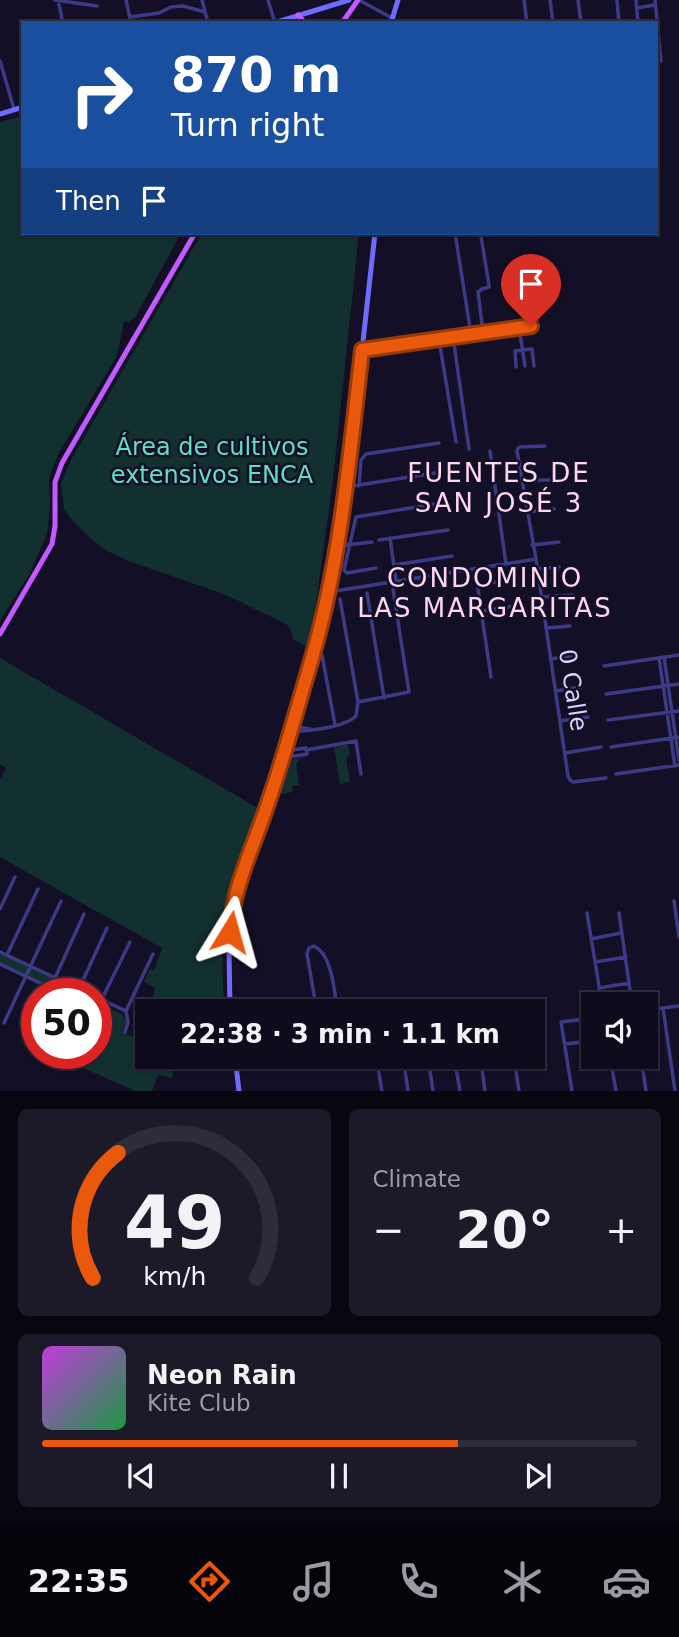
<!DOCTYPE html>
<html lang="en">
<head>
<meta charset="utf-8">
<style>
	body { margin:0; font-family:"DejaVu Sans",sans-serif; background:#1c1929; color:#f1f3f6; height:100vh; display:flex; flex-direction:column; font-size:26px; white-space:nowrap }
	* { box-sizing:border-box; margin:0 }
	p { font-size:23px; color:#9b9ba3 }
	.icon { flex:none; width:38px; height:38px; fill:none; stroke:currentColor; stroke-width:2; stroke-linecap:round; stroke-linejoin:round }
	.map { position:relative; height:1091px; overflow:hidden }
	.side { display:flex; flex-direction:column; gap:18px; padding:18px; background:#08060f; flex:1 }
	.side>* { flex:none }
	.guide { position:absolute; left:21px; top:21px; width:637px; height:214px; border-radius:0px; box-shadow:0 2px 5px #0004,0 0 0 2px #2e2b3b; background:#1a4fa0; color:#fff; overflow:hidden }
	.controls { position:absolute; left:581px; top:992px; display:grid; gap:14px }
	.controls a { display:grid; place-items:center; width:77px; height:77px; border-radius:0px; background:#0e0b1c; box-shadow:0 2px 5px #0004,0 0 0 2px #2e2b3b; font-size:35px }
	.speed { position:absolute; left:21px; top:978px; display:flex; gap:14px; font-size:35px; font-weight:700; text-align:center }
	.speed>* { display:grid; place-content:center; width:91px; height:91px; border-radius:50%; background:#0e0b1c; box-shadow:0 2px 5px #0004,0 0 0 2px #2e2b3b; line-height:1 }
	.speed .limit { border:10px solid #d22; background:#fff; color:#111 }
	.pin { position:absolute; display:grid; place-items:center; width:60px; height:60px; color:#fff; margin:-72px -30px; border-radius:50% 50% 50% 0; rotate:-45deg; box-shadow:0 0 7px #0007 }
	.pin .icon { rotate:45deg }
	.me { position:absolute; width:77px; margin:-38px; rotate:8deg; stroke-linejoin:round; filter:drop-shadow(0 0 5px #0008) }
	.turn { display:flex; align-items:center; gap:24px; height:147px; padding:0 35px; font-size:32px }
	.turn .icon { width:91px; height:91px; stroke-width:2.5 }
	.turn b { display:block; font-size:49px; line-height:60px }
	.then { display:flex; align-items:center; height:66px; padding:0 35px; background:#0003; gap:14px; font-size:26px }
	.big { font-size:52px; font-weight:600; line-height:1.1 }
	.side .tile { flex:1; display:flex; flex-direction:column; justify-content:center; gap:10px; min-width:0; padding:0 24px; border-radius:10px; background:#1c1929 }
	.side .dial { align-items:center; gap:0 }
	.dial svg { height:182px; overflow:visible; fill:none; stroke:#2e2b3b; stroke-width:7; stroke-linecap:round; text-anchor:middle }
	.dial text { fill:#f1f3f6; stroke:none }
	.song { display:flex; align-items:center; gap:21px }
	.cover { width:84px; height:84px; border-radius:10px; background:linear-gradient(135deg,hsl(290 70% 55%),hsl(140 70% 35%)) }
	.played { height:7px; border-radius:4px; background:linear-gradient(90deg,#ea580c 70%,#2e2b3b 70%) }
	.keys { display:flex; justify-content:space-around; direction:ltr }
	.heat { display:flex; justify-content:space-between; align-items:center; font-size:38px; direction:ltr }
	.side .tiles { flex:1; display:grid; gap:18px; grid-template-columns:1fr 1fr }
	.tile:last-child { grid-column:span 2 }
	.trip { position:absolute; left:135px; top:999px; width:410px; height:70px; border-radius:0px; background:#0e0b1c; box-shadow:0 2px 5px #0004,0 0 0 2px #2e2b3b; font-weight:600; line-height:70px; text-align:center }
	.dock { display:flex; height:112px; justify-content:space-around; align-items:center; background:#06040b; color:#9b9ba3 }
	.dock .icon { width:49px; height:49px }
	.dock .selected { color:#ea580c }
	.dock b { font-size:32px; color:#f1f3f6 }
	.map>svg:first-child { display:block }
	.green { fill:#12302f }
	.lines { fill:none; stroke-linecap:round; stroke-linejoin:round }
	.street { stroke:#3d3a85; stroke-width:3.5 }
	.secondary { stroke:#6f6bff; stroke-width:5 }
	.primary { stroke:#c25bff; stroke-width:5 }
	.route-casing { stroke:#983908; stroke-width:18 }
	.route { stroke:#ea580c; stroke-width:12 }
	.labels { text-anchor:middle; stroke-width:5; stroke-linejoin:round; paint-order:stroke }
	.park-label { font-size:24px; fill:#5fe0c0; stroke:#130f26 }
	.street-label { font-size:24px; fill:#d9d4ff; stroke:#130f26 }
	.neighbourhood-label { font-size:26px; letter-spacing:2px; fill:#ffd6f0; stroke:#130f26 }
</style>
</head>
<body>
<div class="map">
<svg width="679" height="1091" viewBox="0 0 679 1091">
	<rect width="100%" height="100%" fill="#130f26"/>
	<path class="green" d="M 23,116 L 23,233 L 181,233 L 136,316 L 129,322 L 124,321 L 117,356 L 60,451 L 53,467 L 49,478 L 50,505 L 47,534 L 30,573 L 0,621 L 0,122 Z
		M 202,233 L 359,233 L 333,479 L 316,604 L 307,647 L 293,639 L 290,628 L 286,624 L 244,604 L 244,603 L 215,591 L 131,562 L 107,551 L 90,538 L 70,518 L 64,509 L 61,483 L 71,460 Z
		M 0,658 L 261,810 C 250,838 236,867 229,897 C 221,934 221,974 225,1011 L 150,1011 L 155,988 L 144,982 L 150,969 L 154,970 L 162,948 L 0,857 L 0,780 L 6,768 L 0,764 Z
		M 348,745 L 350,755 L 346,758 L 350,782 L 340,784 L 334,747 Z
		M 304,757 L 305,758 L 298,759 L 298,763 L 296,763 L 299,785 L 292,786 L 293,792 L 275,795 L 280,783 L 284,783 L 291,762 L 287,762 L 289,760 Z
		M 0,952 L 90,994 L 63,994 L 0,964 Z
		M 102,1005 L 122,1014 L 124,1018 L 127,1020 L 122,1032 L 143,1042 L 147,1026 L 147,1057 L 177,1057 L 172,1078 L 158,1075 L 152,1091 L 133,1091 L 133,1090 L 74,1064 L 79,1054 L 96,1054 L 96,1017 Z"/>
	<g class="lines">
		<path class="street" d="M 55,0 L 97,6
			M 58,0 L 63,23
			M 126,0 L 131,23
			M 202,0 L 208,23
			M 268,0 L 275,23
			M 359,0 L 392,18
			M 524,0 L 527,23
			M 550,0 L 553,23
			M 578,0 L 581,23
			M 617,0 L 619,23
			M 636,0 L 638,23
			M 655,0 L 661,61
			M 637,8 L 655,5
			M 130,17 L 159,13 L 171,7 L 183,6 L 205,12
			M 0,61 L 14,109
			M 455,233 L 471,334
			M 481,236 L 489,285 L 489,287 L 482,289 L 478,292 L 483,332
			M 519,327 L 525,366
			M 453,337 L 469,449
			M 439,340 L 456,442
			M 362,350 L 531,326
			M 516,367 L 515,351 L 531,349 L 532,349 L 534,366
			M 545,446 L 520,447 L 518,448 L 517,451 L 536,559 L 568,776 L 570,780 L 573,782 L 606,778
			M 490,451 L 506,564
			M 522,480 L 550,480
			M 359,486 L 361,460 L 366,454 L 439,443
			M 346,487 L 441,472
			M 527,512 L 554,509
			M 390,538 L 396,581
			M 379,540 L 448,530
			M 532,545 L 559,542
			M 337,546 L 372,542
			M 394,565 L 452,556
			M 376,568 L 347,573 L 344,570 L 356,517 L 447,502
			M 475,569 L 491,677
			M 537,569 L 559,567
			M 478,585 L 514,579
			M 329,592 L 536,559
			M 367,593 L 384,698
			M 540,597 L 572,595
			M 482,611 L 522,605
			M 546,628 L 570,626
			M 322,655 L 335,725
			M 664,657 L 679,760
			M 659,658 L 675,766
			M 550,659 L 573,656
			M 604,666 L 679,655
			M 555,691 L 581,687
			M 606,694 L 679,684
			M 358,702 L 409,692 L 393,589
			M 608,720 L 679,711
			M 560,721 L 588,717
			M 292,726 L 310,729
			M 290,732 C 307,731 344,728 356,716 L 358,702 L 340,599
			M 611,747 L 679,737
			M 306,750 L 356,741 L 361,774
			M 565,753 L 601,747
			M 282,758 L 307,754 L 306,748 L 284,751
			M 616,774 L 679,765
			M 674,901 L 679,937
			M 0,909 L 15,877
			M 587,913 L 602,1004
			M 619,913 L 632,1004
			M 591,939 L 621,933
			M 0,952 L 90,994
			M 7,955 L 38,889
			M 595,962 L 626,957
			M 0,964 L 63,994
			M 55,978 L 84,914
			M 599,988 L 629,983
			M 79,989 L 107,928
			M 96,997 L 126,1011
			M 663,1008 L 675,1091
			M 646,1010 L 679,1006
			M 96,1011 L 130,942
			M 317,1012 L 307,954 L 309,948 L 314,946 C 333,955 334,993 338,1012
			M 4,1023 L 61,901
			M 125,1032 L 128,1022 L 126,1011 L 153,954
			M 27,1035 L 37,1014
			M 565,1044 L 591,1041
			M 403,1057 L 408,1091
			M 428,1057 L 433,1091
			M 514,1057 L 519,1091
			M 610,1057 L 616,1091
			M 641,1057 L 646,1091
			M 377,1062 L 382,1091
			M 236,1070 L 334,1057
			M 460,1091 L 455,1062 L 478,1058 L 481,1061 L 485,1091
			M 572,1091 L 561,1022 L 593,1018"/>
		<path class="secondary" d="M 274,23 L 349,0
			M 391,23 L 398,0
			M 0,114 L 23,107
			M 230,1012 L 229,946 L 234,899 L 241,877 L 270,797 L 313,655 L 329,592 L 351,450 L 375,233
			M 235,1057 L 239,1091"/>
		<path class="primary" d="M 298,15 L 305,23
			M 342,23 L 358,0
			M 0,634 L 52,544 L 55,526 L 55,482 L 62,463 L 195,233"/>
	</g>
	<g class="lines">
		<defs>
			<path id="route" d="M 230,932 C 233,885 255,844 269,800 C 285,754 298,705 312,658 C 341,558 350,453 362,350 L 531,326"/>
		</defs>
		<use href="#route" class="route-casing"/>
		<use href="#route" class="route"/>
	</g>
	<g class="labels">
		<g class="park-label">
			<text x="212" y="455">Área de cultivos<tspan x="212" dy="28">extensivos ENCA</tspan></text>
		</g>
		<g class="street-label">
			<text transform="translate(573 690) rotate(81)" y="8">0 Calle</text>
		</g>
		<g class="neighbourhood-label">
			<text x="499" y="482">FUENTES DE<tspan x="499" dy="30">SAN JOSÉ 3</tspan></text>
			<text x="485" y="587">CONDOMINIO<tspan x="485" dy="30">LAS MARGARITAS</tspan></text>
		</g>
	</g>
</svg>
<div class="controls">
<a><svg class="icon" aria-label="sound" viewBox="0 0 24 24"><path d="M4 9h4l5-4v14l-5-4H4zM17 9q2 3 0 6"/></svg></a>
</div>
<div class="speed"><div class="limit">50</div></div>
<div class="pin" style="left:531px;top:326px;background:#d93025"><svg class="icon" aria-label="arrive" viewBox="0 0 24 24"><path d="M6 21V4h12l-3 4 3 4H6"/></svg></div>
<svg class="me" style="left:230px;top:932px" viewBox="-20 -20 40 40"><path d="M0-17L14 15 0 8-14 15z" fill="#ea580c" stroke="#fff" stroke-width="4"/></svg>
<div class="trip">22:38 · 3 min · 1.1 km</div>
<div class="guide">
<div class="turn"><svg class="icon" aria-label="right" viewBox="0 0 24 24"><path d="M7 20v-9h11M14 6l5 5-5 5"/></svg><div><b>870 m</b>Turn right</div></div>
<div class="then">Then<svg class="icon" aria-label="arrive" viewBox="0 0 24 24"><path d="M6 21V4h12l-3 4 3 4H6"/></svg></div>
</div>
</div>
<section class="side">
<div class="tiles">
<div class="tile dial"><svg viewBox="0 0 100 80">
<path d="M14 69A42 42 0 1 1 86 69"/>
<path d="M14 69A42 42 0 0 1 25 14" stroke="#ea580c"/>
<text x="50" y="56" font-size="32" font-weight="700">49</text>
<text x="50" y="72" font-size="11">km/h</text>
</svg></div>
<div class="tile"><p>Climate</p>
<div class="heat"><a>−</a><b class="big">20°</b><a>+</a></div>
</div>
<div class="tile">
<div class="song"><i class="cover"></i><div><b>Neon Rain</b><p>Kite Club</p></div></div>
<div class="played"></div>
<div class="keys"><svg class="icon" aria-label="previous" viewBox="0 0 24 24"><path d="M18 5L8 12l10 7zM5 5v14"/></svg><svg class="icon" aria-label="pause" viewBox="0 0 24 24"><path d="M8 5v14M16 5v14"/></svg><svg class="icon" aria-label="next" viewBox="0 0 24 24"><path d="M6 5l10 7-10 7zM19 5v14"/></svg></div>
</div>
</div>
</section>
<nav class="dock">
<b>22:35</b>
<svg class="icon selected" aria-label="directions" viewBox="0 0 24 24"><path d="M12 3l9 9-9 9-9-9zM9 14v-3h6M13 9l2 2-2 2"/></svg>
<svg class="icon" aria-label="music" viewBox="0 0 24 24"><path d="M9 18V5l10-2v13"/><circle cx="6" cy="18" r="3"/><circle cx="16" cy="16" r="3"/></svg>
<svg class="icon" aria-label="phone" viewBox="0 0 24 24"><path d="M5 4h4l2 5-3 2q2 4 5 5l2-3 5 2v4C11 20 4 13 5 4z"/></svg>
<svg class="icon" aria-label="climate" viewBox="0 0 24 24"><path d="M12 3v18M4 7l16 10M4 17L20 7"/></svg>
<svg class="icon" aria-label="car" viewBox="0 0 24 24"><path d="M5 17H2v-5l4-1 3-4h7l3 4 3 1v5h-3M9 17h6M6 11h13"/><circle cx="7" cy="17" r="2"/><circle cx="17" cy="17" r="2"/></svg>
</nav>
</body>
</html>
